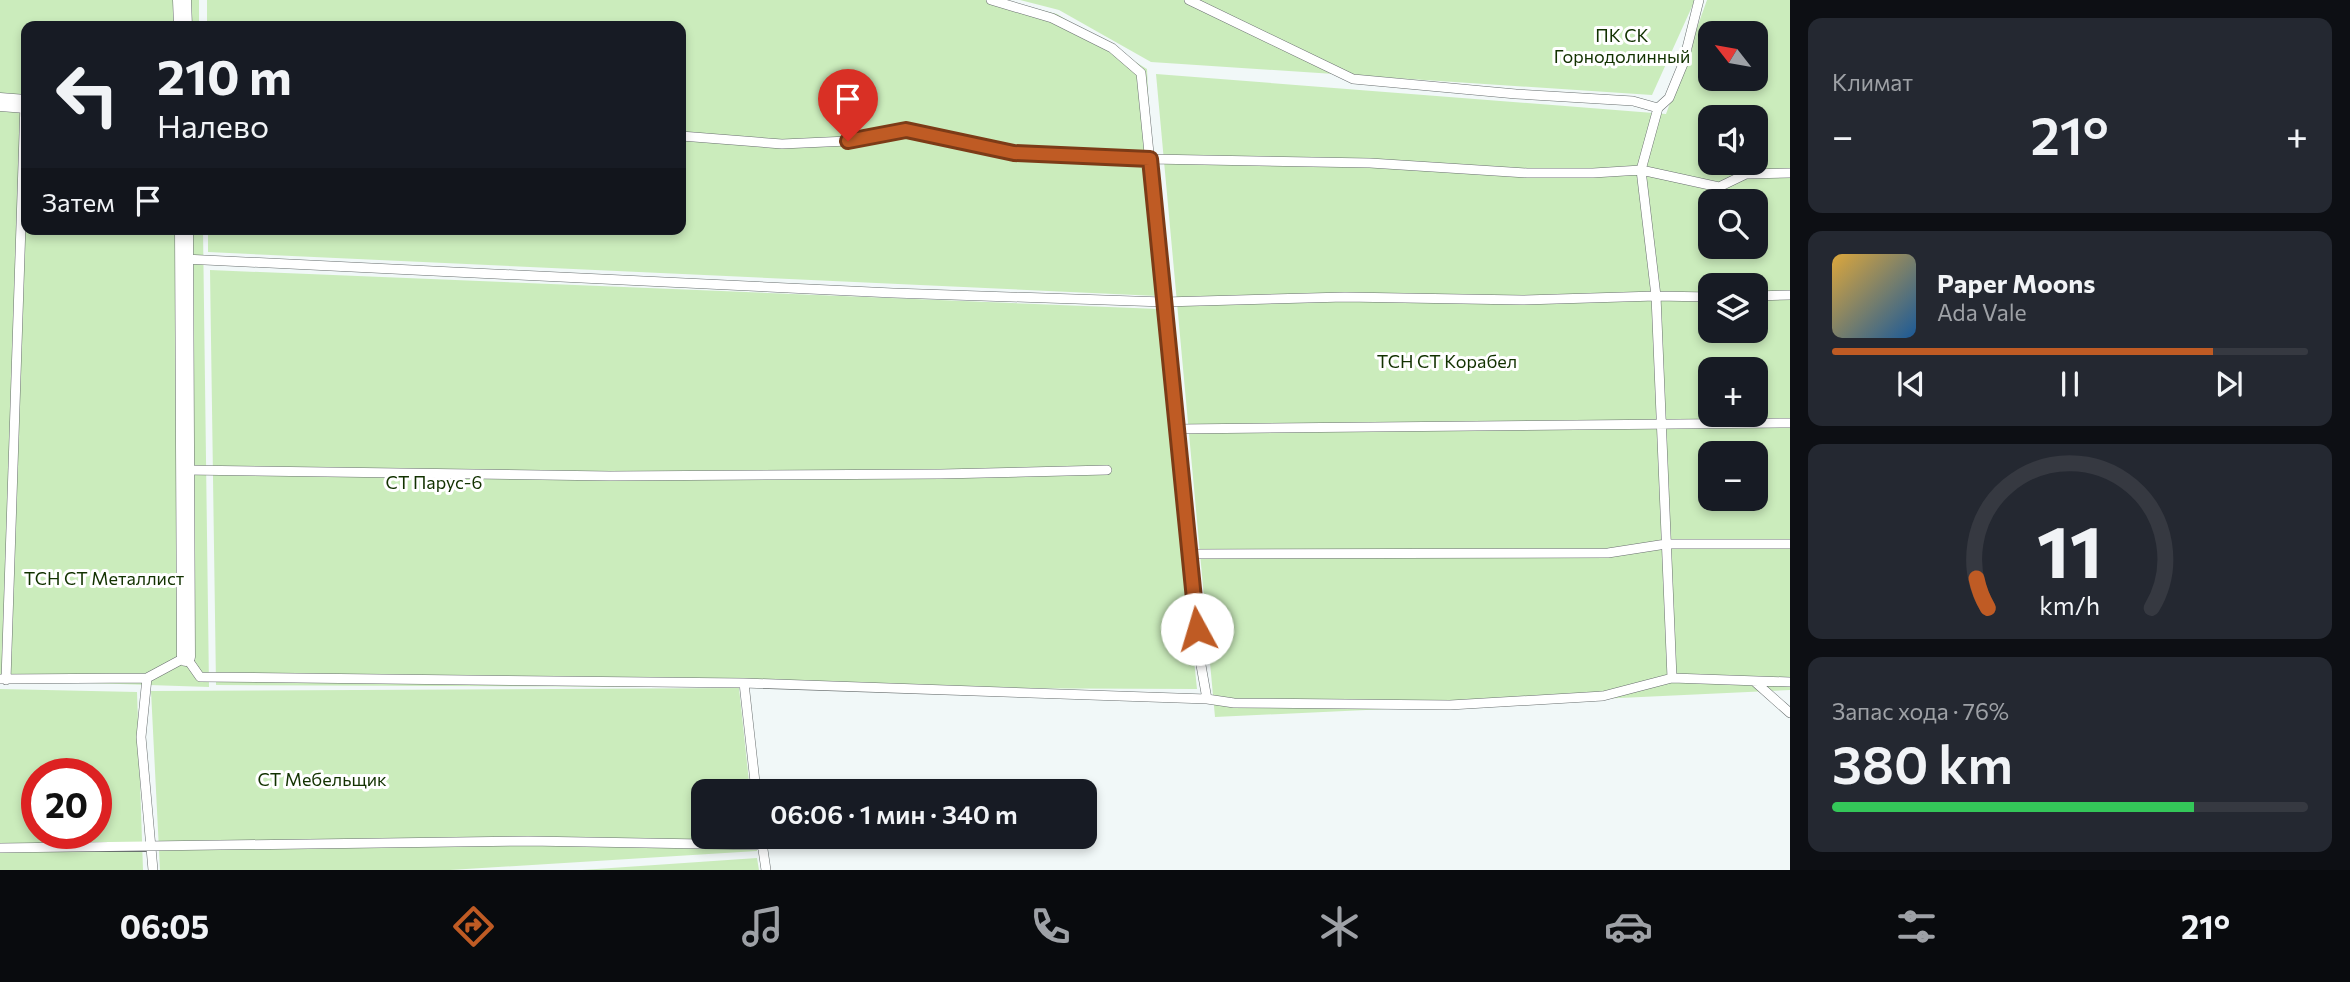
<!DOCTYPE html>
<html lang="ru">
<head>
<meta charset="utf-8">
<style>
	body { margin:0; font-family:Commissioner,sans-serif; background:#242831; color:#f1f3f6; height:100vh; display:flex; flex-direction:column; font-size:26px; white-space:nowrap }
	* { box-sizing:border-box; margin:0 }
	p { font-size:23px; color:#9ea1a6 }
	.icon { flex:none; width:38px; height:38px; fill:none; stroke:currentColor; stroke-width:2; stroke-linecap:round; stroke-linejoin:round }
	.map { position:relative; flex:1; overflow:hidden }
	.side { display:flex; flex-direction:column; gap:18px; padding:18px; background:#0d0f14; width:560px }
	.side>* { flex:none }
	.top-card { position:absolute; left:21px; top:21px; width:665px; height:214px; border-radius:14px; box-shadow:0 4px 10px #0003; background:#171b24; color:#f1f3f6; overflow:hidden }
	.needle { width:46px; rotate:301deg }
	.fabs { position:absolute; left:1698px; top:21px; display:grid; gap:14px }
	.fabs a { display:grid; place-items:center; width:70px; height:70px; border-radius:14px; background:#171b24; box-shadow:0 4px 10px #0003; font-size:35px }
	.speed { position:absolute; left:21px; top:758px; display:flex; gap:14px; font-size:35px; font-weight:700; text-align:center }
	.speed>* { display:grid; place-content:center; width:91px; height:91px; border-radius:50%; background:#171b24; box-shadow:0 4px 10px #0003; line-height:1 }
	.speed .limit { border:10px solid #d22; background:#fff; color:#111 }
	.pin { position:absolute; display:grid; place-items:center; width:60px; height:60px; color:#fff; margin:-72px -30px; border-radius:50% 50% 50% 0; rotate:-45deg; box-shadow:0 0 7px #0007 }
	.pin .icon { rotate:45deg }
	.me { position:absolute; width:77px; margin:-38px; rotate:354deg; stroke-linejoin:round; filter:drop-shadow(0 0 5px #0008) }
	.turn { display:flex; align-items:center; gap:24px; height:147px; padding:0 21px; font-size:32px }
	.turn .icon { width:91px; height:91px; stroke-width:2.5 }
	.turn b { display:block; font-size:49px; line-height:60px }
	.then { display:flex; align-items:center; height:66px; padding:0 21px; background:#0003; gap:14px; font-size:26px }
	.big { font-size:52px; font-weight:600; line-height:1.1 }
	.side .widget { flex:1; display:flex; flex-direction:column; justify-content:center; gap:10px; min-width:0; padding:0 24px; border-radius:14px; background:#242831 }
	.side .dial { align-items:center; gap:0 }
	.dial svg { height:182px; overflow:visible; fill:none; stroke:#363941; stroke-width:7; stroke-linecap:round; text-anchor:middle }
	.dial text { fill:#f1f3f6; stroke:none }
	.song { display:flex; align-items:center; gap:21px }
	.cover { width:84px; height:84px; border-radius:10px; background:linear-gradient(135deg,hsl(40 70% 55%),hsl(210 70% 35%)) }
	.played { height:7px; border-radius:4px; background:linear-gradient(90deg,#bf5b24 80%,#363941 80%) }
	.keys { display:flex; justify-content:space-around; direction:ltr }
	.heat { display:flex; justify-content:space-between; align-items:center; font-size:38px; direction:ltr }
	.charge { height:10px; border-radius:5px; background:linear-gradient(90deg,#34c759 76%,#363941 0) }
	.trip { position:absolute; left:691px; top:779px; width:406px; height:70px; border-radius:14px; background:#171b24; box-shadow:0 4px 10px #0003; font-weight:600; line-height:70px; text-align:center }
	.dock { display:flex; height:112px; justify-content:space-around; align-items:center; background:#090b0e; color:#9ea1a6 }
	.dock .icon { width:49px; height:49px }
	.dock .current { color:#bf5b24 }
	.dock b { font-size:32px; color:#f1f3f6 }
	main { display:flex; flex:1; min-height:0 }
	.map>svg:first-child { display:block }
	.green { fill:#cbecbc; fill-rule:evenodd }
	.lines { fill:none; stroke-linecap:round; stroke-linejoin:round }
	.lane-casing { stroke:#696f6f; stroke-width:10 }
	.street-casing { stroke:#696f6f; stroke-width:19 }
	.lane { stroke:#fff; stroke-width:9 }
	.street { stroke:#fff; stroke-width:18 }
	.route-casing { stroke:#7c3b17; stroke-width:18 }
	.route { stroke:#bf5b24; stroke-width:12 }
	.labels { text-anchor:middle; stroke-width:6; stroke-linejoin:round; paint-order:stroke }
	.park-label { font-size:18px; fill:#123200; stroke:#fff }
</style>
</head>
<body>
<main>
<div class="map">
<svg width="1790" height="870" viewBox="0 0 1790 870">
	<rect width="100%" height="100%" fill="#f1f8f8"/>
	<path class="green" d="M 0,0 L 199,0 L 199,26 L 26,26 L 26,229 L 203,229 L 209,687 L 0,680 Z
		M 207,0 L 999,0 L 1057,14 L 1147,69 L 1157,296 L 208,252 L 208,229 L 681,229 L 681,26 L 207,26 Z
		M 1020,0 L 1695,0 L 1652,95 L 1151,62 L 1059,10 Z
		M 1707,0 L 1790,0 L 1790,690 L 1215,717 L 1156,74 L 1666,114 ZM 1710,33 L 1755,33 L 1755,79 L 1710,79 ZM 1710,117 L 1755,117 L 1755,163 L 1710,163 ZM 1710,201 L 1755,201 L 1755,247 L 1710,247 ZM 1710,285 L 1755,285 L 1755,331 L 1710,331 ZM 1710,369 L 1755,369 L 1755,415 L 1710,415 ZM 1710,453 L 1755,453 L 1755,499 L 1710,499 Z
		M 210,270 L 1158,309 L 1197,689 L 216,685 Z
		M 739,688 L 750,791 L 704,791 L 704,836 L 755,837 L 757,851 L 450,870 L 160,870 L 151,691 Z
		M 0,689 L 137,692 L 143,870 L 0,870 ZM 37,774 L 96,774 L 96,833 L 37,833 Z
		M 757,858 L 759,870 L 582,870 Z"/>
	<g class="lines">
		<defs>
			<path id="lane" d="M 991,0 L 1052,18 L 1112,48 L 1141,73 L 1199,654 L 1207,699 L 1234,703 L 1450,705 L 1603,696 L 1672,678 L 1790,682
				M 1189,0 L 1353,79 L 1516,94 L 1633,101 L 1658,108
				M 681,136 L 782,144 L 848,141 L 906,130 L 1014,153 L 1150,159 L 1370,163 L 1527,173 L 1593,173 L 1641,170 L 1719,187 L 1746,174 L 1790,173
				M 184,259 L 893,293 L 1164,302 L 1345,297 L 1522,300 L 1656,296 L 1710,297
				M 1755,296 L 1790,295
				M 1177,429 L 1790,423
				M 185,470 L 610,476 L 941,474 L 1107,470
				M 1189,554 L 1608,553 L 1666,544 L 1790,544
				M 147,678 L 141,737 L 153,870
				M 1672,678 L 1656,296 L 1641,170 L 1658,108 L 1669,98 L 1683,64 L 1699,0
				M 0,679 L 147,678 L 186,657 L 200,677 L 744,683 L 1207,699
				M 6,680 L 25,103
				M 1754,681 L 1790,713
				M 744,683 L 756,791
				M 761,836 L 766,870
				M 0,848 L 528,841 L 762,845"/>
			<path id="street" d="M 182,0 L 183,26
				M 0,102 L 26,104
				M 184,229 L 186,657"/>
		</defs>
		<use href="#lane" class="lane-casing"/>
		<use href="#street" class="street-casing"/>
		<use href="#lane" class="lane"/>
		<use href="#street" class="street"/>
	</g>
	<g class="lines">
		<defs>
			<path id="route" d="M 848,141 L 906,130 L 1014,153 L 1150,159 L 1197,629"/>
		</defs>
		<use href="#route" class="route-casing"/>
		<use href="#route" class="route"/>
	</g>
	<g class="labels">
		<g class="park-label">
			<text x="1622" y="42">ПК СК<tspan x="1622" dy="21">Горнодолинный</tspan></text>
			<text x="1447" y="368">ТСН СТ Корабел</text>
			<text x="434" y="489">СТ Парус-6</text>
			<text x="104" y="585">ТСН СТ Металлист</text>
			<text x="322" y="786">СТ Мебельщик</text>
		</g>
	</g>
</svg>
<div class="fabs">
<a><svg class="needle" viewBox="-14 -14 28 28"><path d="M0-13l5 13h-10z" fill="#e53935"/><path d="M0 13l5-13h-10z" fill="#9ea1a6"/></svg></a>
<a><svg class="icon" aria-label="sound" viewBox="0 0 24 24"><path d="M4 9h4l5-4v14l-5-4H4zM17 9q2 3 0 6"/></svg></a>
<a><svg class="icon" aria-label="search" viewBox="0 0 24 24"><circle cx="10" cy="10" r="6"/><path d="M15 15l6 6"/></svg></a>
<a><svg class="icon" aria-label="layers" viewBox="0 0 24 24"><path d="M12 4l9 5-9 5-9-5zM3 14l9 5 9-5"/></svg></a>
<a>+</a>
<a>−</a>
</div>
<div class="speed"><div class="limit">20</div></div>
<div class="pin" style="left:848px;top:141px;background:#d93025"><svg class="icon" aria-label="arrive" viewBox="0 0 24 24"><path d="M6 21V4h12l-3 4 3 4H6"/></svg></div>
<svg class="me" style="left:1197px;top:629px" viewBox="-20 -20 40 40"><circle r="19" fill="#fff"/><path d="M0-13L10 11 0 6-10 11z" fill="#bf5b24"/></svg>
<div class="trip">06:06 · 1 мин · 340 m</div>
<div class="top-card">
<div class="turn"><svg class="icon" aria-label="left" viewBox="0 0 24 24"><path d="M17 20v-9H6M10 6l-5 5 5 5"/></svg><div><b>210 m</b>Налево</div></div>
<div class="then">Затем<svg class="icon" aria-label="arrive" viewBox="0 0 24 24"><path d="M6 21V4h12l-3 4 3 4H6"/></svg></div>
</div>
</div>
<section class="side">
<div class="widget"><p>Климат</p>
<div class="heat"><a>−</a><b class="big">21°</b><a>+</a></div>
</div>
<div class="widget">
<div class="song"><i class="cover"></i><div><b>Paper Moons</b><p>Ada Vale</p></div></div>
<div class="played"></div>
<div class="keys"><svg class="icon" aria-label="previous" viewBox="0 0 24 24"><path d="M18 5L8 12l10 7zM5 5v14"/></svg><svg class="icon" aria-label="pause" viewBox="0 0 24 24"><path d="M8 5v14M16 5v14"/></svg><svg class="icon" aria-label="next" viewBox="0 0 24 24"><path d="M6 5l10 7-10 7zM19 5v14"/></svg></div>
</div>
<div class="widget dial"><svg viewBox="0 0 100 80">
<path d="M14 69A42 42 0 1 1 86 69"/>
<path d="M14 69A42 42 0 0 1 9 56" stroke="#bf5b24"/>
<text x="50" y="56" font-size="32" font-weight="700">11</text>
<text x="50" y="72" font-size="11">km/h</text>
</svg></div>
<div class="widget"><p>Запас хода · 76%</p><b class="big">380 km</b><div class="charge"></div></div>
</section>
</main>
<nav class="dock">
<b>06:05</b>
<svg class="icon current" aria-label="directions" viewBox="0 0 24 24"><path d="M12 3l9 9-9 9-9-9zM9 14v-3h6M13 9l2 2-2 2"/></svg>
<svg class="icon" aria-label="music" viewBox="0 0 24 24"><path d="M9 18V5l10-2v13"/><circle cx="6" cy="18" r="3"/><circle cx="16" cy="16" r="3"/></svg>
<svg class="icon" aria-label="phone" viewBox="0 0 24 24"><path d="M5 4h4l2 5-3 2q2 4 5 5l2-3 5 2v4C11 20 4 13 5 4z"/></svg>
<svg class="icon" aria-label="climate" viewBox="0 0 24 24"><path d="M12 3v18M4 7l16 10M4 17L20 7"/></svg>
<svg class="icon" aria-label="car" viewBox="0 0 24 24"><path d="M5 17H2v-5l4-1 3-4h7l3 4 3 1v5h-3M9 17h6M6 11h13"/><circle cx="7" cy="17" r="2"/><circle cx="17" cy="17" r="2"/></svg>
<svg class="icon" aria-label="filters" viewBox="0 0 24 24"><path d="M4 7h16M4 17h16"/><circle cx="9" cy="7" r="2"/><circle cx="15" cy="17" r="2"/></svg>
<b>21°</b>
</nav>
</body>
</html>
